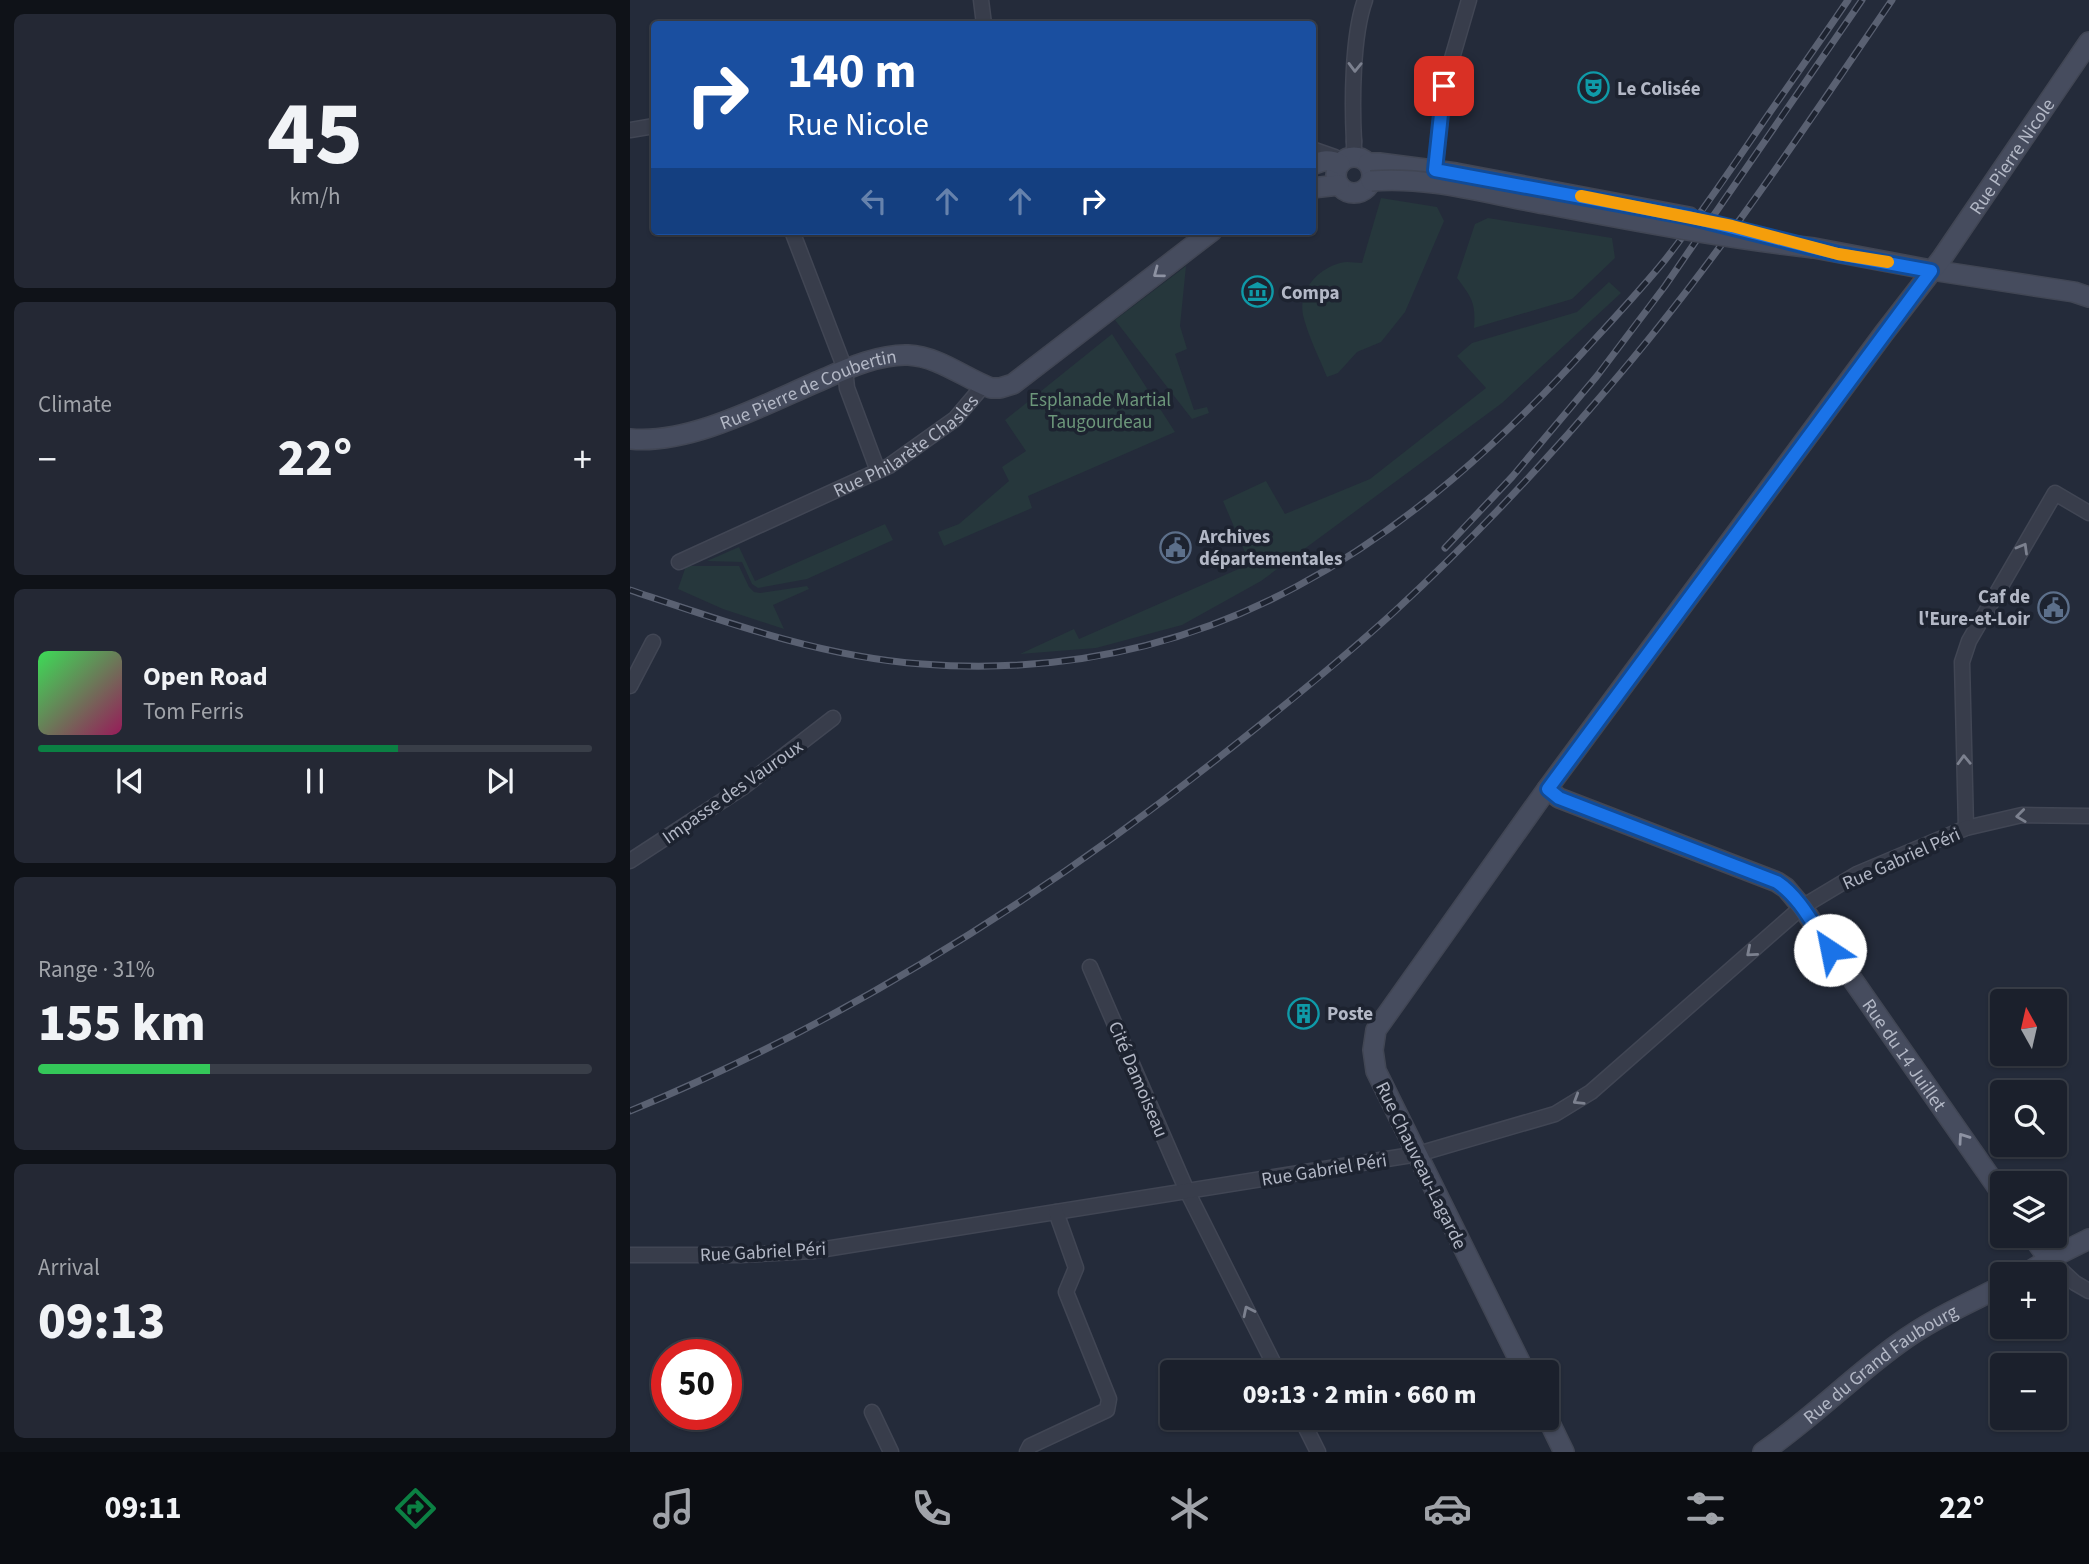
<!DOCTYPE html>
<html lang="en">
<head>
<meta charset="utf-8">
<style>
	body { margin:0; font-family:"Source Sans 3",sans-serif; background:#242834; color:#f1f3f6; height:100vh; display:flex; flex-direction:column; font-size:26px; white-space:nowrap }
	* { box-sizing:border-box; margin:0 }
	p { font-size:23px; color:#a0a3a9 }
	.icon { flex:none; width:38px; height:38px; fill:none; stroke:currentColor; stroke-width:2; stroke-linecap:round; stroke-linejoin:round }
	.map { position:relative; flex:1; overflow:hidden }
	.details { display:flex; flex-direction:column; gap:14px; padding:14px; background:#0f1218; width:630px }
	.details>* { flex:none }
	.hud { position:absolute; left:21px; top:21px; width:665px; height:214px; border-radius:7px; box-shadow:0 2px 5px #0004,0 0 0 2px #393e48; background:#1a4fa0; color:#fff; overflow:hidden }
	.needle { width:46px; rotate:352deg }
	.buttons { position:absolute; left:1360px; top:989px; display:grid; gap:14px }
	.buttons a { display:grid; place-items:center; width:77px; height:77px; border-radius:7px; background:#1b202c; box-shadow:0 2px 5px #0004,0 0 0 2px #393e48; font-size:35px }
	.speed { position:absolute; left:21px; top:1339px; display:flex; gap:14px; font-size:35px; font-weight:700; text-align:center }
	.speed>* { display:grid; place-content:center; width:91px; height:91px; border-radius:50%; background:#1b202c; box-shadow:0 2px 5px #0004,0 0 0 2px #393e48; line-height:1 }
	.speed .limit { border:10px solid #d22; background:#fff; color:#111 }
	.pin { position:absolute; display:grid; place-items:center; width:60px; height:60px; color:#fff; margin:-30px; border-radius:14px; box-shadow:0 4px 10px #0006 }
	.me { position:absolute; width:77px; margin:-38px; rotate:326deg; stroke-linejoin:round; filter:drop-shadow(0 0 5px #0008) }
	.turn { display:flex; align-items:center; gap:24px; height:147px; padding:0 21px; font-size:32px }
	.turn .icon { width:91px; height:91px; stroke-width:2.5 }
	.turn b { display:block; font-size:49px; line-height:60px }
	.lanes { display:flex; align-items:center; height:66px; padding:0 21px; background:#0003; justify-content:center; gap:35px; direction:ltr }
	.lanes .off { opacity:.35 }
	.big { font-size:52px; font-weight:800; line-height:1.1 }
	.details .card { flex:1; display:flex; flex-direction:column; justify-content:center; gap:10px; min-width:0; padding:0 24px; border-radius:10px; background:#242834 }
	.details .dial { align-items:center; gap:0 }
	.dial b { font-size:91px; line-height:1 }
	.song { display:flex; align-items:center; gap:21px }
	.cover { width:84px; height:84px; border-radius:10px; background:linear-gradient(135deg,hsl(130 70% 55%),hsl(330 70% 35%)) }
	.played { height:7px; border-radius:4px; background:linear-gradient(90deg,#0b8043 65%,#393e48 65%) }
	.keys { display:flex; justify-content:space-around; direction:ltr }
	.heat { display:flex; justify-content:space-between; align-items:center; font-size:38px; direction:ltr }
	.charge { height:10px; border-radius:5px; background:linear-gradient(90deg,#34c759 31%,#393e48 0) }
	.trip { position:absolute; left:530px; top:1360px; width:399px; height:70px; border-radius:7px; background:#1b202c; box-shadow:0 2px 5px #0004,0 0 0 2px #393e48; font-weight:800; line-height:70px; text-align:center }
	.dock { display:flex; height:112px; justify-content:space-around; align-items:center; background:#0b0d12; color:#a0a3a9 }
	.dock .icon { width:49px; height:49px }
	.dock .on { color:#0b8043 }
	.dock b { font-size:32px; color:#f1f3f6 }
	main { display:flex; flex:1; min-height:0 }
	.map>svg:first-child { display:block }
	.green { fill:#26373c }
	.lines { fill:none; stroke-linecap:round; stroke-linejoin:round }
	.street-casing { stroke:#414654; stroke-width:17 }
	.secondary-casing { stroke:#414654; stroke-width:22 }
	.street { stroke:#383d4b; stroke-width:14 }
	.secondary { stroke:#464c5e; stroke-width:19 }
	.rail-casing { stroke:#5a6172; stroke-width:7 }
	.rail { stroke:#1d2330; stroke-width:4.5; stroke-dasharray:13; stroke-linecap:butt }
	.secondary-bridge-casing { stroke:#414654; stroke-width:22; stroke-linecap:butt }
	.secondary-bridge { stroke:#464c5e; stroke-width:19 }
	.oneway { stroke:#7c818f }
	.oneway2 { stroke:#8d92a2 }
	.route-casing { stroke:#114b97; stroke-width:18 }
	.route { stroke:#1a73e8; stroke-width:12 }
	.slow { stroke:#f59e0b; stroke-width:12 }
	.labels { text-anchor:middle; stroke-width:7; stroke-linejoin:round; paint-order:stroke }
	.poi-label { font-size:19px; font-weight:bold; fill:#b3b8c6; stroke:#1d2330; text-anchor:start }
	.street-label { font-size:19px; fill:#b3b8c6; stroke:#1d2330 }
	.park-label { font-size:19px; fill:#6c967a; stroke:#1d2330 }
</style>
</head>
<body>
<main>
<section class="details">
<div class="card dial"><b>45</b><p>km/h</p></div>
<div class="card"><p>Climate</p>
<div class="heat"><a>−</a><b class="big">22°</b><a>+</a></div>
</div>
<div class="card">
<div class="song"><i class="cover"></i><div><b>Open Road</b><p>Tom Ferris</p></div></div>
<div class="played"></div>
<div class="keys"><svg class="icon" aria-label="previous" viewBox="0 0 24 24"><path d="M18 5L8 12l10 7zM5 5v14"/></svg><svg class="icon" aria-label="pause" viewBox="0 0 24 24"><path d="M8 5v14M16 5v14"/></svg><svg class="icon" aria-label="next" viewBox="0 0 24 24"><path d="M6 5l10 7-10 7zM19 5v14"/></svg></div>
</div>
<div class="card"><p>Range · 31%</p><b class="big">155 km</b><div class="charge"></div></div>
<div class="card"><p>Arrival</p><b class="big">09:13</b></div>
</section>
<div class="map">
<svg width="1459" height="1452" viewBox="0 0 1459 1452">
	<rect width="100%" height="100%" fill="#242b3a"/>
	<path class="green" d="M 751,198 L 807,207 L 814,221 L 775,312 L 751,342 L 727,352 L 708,373 L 697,377 C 689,357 678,336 673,315 C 668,290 688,269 710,263 C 717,261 725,263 732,263 Z
		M 858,218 L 982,238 L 985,258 L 942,299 L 844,328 C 846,303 842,298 827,278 L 845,224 Z
		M 556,266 L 550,326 L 557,349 L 545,354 L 564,410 L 577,407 L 579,413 L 562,419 L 485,320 Z
		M 979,282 L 991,293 L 872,403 L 631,581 L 552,625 L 466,648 L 390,654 L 444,629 L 449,639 L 620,564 L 593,501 L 636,481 L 655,514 L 740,479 L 856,388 L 827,356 L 842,343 L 947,312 Z
		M 482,334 L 545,432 L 398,496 L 402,508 L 314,546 L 308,532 L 329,524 L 379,481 L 372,467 L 396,451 L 375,420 Z
		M 255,524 L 263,540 L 177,579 L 128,588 L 122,584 L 112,562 L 77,561 L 109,547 L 125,581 Z
		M 56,566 L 109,566 L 119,587 L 124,592 L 130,593 L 177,586 L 179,589 L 143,605 L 154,629 L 93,609 L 48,589 Z"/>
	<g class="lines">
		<defs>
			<g id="street">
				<path d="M 351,0 L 354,24"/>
				<path d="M 0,130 L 24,126"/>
				<path d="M 724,140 L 724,157"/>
				<path d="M 724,142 C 722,103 722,36 735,0"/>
				<path d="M 682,149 L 705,157"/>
				<path d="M 805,170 L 814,86 L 839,0"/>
				<path d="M 162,231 L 215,369 L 217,388 L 248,471"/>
				<path id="s1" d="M 49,562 L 259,466 L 325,419 L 353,386"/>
				<path d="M 0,686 L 23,642"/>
				<path d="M 1336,828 L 1332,662 L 1339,641 L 1425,493 L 1459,513"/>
				<path d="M 0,861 L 112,788 L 203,718"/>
				<path d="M 460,967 L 557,1191 L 648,1372"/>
				<path d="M 0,1255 L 110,1255 L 183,1251 L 788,1154 L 925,1114 L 961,1092 L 1172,907 L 1227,874 L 1336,828 L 1392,815 L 1459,816"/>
				<path d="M 1419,1259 L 1445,1283 L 1459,1291"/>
				<path d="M 242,1412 L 261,1452"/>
				<path d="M 671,1418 L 688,1452"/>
				<path d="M 397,1452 L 400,1446 L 477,1410 L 479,1399 L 436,1292 L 446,1268 L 426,1212"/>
			</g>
			<g id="secondary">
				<circle cx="724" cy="175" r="18"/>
				<path d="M 738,163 L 749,163 L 826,173 L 1059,217"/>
				<path d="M 682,165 C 693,160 699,159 710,164"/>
				<path d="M 682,188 L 709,185"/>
				<path d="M 1184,248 L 1301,270 L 1444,292 L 1459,297"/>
				<path id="s2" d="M 0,439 C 62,445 139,402 196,378 C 220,367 251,354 278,355 C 310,357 332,377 361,388 L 370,388 L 383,384 L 582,231"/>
				<path id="s3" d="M 917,789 L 929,798 L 1147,882 L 1156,888 L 1172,907 L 1372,1194"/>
				<path d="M 1402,1236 L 1419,1259"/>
				<path d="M 1395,1274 L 1419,1259 L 1459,1239"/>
				<path id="s4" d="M 895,1372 L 746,1071 L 743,1050 L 746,1030 L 917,789 L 1254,333 L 1312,258 L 1459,42"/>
				<path d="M 917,1417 L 934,1452"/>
				<path id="s5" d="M 1133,1452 C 1181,1419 1221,1378 1268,1344 C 1300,1320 1337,1304 1372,1286"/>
			</g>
		</defs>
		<use href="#street" class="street-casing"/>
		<use href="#secondary" class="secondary-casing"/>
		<use href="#street" class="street"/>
		<use href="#secondary" class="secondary"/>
		<defs>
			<path id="rail" d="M 815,548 L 882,477 L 967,376 L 1035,286 L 1232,0
				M 0,590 C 95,622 192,657 292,664 C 578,686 782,543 965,339 C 989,313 1013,287 1035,260 C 1071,214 1103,166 1136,118 C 1163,79 1191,40 1218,0
				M 0,1111 C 211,1024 408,900 587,759 C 648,711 708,663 765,611 C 841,541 912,466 978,388 C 1083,266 1172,132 1262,0"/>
		</defs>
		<use href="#rail" class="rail-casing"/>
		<use href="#rail" class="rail"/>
		<defs>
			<path id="secondary-bridge" d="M 741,181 C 799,176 858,194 915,204 C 1004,221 1094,238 1184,248"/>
		</defs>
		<use href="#secondary-bridge" class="secondary-bridge-casing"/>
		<use href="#secondary-bridge" class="secondary-bridge"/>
	</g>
	<defs><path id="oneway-chevron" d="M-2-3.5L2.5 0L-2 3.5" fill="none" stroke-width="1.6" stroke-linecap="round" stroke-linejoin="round" transform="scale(1.75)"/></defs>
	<g class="oneway">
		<use href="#oneway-chevron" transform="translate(725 67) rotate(91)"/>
		<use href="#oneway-chevron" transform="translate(1393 548) rotate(-60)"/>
		<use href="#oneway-chevron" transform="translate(1334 760) rotate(-92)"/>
		<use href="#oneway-chevron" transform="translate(1391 816) rotate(173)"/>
		<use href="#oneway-chevron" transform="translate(1121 952) rotate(139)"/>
		<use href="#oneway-chevron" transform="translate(948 1100) rotate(148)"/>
		<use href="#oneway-chevron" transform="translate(618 1311) rotate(-116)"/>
	</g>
	<g class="oneway2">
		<use href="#oneway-chevron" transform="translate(528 273) rotate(143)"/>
		<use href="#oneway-chevron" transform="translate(1333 1138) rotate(-125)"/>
	</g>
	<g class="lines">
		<defs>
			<path id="route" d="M 814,86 L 805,170 L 1059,217 L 1208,254 L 1301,271 L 918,789 L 929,798 L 1147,882 C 1171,898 1184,927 1200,950"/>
		</defs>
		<use href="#route" class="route-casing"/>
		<use href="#route" class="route"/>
		<path class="slow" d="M 951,196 L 1102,226 L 1208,254 L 1258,262"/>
	</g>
	<defs>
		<symbol id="theatre-ring" viewBox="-11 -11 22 22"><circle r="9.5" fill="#1d2330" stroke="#0f9aa8" stroke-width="1.5"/><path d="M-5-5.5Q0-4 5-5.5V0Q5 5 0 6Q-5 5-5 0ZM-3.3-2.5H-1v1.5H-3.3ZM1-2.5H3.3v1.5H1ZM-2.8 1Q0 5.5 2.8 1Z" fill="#0f9aa8"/></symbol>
		<symbol id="museum-ring" viewBox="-11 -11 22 22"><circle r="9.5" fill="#1d2330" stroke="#0f9aa8" stroke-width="1.5"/><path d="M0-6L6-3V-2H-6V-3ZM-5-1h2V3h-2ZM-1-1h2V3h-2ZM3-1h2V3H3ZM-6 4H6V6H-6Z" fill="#0f9aa8"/></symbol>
		<symbol id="civic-ring" viewBox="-11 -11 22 22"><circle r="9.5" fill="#1d2330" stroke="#5c6f8a" stroke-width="1.5"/><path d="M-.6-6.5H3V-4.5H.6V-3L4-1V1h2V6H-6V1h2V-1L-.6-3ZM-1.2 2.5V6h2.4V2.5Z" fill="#5c6f8a"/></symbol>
		<symbol id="building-ring" viewBox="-11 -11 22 22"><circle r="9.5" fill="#1d2330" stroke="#0f9aa8" stroke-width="1.5"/><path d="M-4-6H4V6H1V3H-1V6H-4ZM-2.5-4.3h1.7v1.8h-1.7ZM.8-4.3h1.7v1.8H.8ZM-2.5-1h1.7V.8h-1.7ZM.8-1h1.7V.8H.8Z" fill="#0f9aa8"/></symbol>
	</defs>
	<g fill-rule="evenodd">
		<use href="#theatre-ring" x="946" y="70" width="35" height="35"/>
		<use href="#museum-ring" x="610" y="274" width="35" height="35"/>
		<use href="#civic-ring" x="528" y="530" width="35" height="35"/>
		<use href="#civic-ring" x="1406" y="590" width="35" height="35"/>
		<use href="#building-ring" x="656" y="996" width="35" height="35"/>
	</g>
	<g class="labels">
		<g class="poi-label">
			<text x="987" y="95">Le Colisée</text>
			<text x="651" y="299">Compa</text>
			<text x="569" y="543">Archives<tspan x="569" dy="22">départementales</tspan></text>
			<text x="1400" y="603" text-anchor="end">Caf de<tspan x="1400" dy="22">l'Eure-et-Loir</tspan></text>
			<text x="697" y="1020">Poste</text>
		</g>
		<g class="street-label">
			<text dy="7" stroke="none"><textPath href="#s4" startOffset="1458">Rue Pierre Nicole</textPath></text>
			<text dy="7" stroke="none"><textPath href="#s2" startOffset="187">Rue Pierre de Coubertin</textPath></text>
			<text dy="7" stroke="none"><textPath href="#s1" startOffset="256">Rue Philarète Chasles</textPath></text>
			<text transform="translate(102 791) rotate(-35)" y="7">Impasse des Vauroux</text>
			<text transform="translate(1271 858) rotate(-24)" y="7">Rue Gabriel Péri</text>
			<text dy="7" stroke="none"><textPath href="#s3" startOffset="464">Rue du 14 Juillet</textPath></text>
			<text transform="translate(509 1079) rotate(67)" y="7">Cité Damoiseau</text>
			<text transform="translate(792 1165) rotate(64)" y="7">Rue Chauveau-Lagarde</text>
			<text transform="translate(694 1169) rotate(-9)" y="7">Rue Gabriel Péri</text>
			<text transform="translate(133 1251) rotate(-3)" y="7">Rue Gabriel Péri</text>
			<text dy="7" stroke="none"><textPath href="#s5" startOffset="147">Rue du Grand Faubourg</textPath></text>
		</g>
		<g class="park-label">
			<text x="470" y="406">Esplanade Martial<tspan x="470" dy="22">Taugourdeau</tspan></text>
		</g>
	</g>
</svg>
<div class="buttons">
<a><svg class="needle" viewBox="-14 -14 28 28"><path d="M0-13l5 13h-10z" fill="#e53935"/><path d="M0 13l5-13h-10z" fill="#a0a3a9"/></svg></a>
<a><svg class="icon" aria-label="search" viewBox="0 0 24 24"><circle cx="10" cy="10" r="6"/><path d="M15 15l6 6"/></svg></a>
<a><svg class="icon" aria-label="layers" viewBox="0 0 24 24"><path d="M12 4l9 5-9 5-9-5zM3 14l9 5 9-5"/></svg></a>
<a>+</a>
<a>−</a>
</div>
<div class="speed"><div class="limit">50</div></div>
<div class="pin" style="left:814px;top:86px;background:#d93025"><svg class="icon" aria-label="arrive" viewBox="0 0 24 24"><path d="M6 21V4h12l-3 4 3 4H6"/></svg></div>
<svg class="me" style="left:1200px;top:950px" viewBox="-20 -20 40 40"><circle r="19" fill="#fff"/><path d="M0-13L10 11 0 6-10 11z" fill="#1a73e8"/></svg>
<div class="trip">09:13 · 2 min · 660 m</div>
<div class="hud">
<div class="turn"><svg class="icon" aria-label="right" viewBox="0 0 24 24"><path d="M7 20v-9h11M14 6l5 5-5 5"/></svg><div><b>140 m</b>Rue Nicole</div></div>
<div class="lanes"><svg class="icon off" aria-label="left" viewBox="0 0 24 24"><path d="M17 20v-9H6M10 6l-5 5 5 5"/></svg><svg class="icon off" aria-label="ahead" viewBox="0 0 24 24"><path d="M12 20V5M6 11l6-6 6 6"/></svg><svg class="icon off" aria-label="ahead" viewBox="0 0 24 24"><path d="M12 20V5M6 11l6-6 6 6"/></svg><svg class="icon" aria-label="right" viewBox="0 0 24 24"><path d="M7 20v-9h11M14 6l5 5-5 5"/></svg></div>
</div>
</div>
</main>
<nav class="dock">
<b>09:11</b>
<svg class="icon on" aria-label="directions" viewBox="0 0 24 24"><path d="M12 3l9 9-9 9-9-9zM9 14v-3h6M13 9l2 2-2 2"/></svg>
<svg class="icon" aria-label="music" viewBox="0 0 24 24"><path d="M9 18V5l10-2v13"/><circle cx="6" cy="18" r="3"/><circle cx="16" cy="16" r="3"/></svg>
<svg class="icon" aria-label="phone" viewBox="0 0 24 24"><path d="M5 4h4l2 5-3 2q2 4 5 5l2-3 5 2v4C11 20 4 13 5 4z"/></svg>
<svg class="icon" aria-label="climate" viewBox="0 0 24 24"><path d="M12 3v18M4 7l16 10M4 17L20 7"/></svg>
<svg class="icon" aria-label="car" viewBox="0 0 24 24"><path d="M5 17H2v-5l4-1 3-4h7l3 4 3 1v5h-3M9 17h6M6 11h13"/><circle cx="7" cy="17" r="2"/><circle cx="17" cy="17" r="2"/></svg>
<svg class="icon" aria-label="filters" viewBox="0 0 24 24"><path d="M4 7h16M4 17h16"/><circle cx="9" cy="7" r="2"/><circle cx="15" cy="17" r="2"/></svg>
<b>22°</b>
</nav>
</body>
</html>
